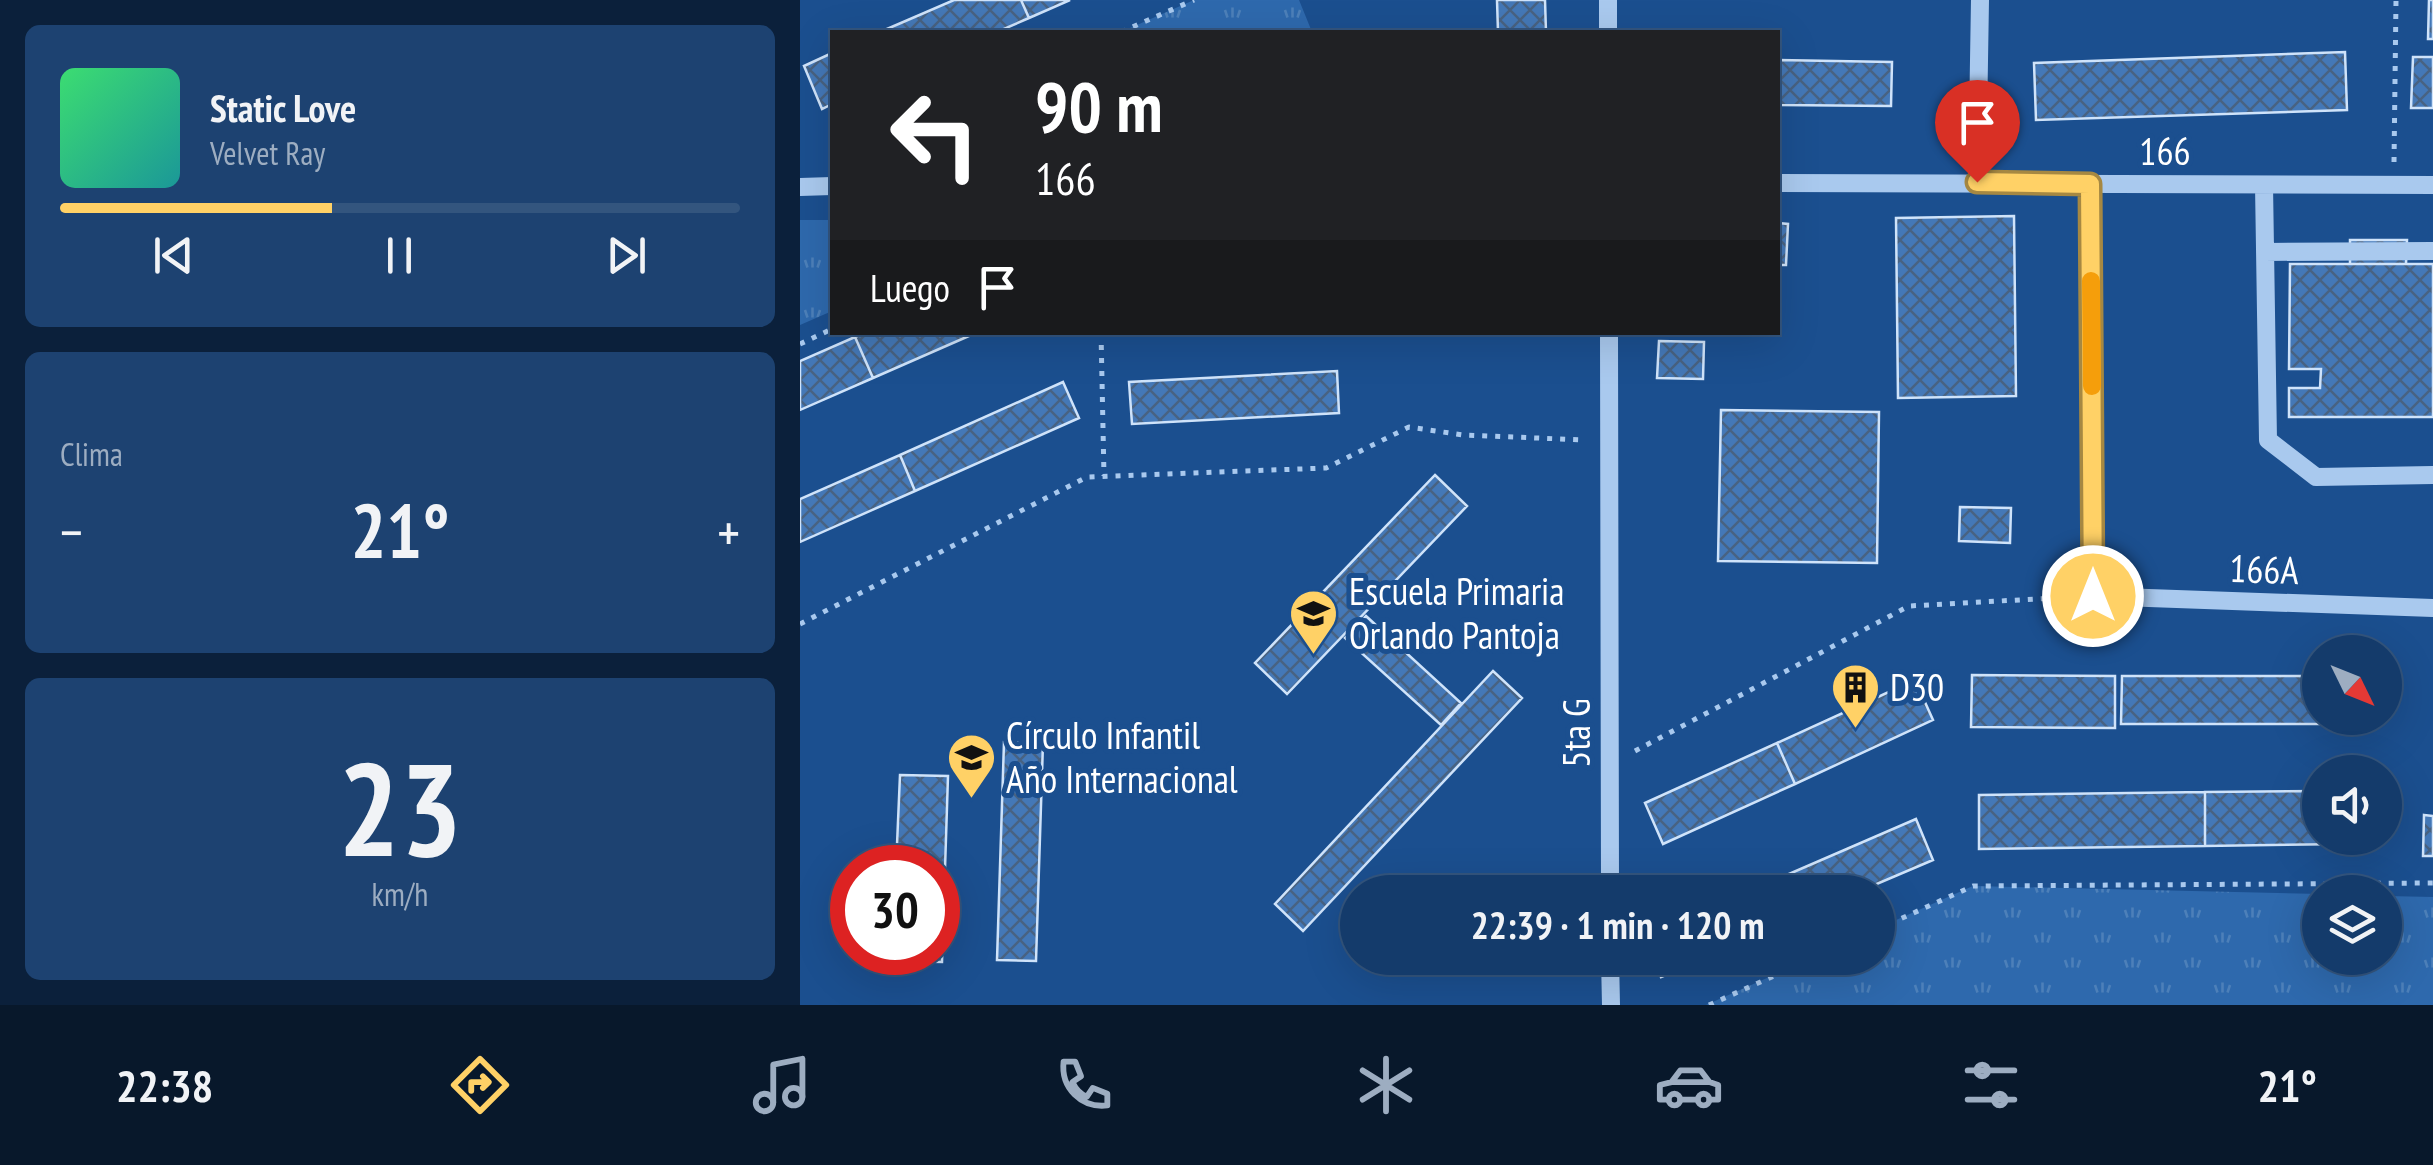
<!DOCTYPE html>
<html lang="es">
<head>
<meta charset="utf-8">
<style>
	body { margin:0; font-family:"PT Sans Narrow",sans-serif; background:#1d4271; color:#f1f3f6; height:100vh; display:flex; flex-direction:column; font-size:38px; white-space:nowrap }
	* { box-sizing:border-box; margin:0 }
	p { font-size:32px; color:#9dadc1 }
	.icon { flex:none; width:55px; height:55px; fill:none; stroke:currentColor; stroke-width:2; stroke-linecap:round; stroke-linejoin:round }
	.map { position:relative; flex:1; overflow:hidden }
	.panel { display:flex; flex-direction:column; gap:25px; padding:25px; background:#0b203b; width:800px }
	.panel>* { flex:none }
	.guide { position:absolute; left:30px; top:30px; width:950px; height:305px; border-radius:0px; box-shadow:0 10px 40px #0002,0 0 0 2px #33557e; background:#202124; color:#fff; overflow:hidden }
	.needle { width:65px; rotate:133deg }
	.controls { position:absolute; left:1502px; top:635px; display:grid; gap:20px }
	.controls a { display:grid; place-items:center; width:100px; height:100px; border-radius:50%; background:#143b6b; box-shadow:0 10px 40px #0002,0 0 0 2px #33557e; font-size:50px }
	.speed { position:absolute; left:30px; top:845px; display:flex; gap:20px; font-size:50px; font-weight:700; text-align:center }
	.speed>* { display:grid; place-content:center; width:130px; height:130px; border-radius:50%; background:#143b6b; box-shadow:0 10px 40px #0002,0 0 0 2px #33557e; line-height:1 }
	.speed .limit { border:15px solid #d22; background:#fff; color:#111 }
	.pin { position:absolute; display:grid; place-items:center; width:85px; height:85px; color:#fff; margin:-102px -42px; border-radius:50% 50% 50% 0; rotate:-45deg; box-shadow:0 0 10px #0007 }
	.pin .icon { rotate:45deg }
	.me { position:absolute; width:110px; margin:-55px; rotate:0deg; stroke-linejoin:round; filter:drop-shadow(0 0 8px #0008) }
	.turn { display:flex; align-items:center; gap:35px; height:210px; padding:0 40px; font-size:45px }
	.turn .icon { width:130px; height:130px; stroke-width:2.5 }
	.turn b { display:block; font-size:70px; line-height:85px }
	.then { display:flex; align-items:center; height:95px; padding:0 40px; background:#0003; gap:20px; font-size:38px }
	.big { font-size:75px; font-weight:700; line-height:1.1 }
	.panel .card { flex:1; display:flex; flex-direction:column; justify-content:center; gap:15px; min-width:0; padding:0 35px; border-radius:15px; background:#1d4271 }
	.panel .dial { align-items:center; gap:0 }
	.dial b { font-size:130px; line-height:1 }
	.song { display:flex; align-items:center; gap:30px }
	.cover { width:120px; height:120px; border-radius:15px; background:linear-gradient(135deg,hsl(140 70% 55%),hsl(180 70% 35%)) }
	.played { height:10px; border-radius:5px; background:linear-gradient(90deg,#ffd166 40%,#33557e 40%) }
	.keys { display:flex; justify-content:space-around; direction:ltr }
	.heat { display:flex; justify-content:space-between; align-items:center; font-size:55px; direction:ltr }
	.trip { position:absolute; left:540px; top:875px; width:555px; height:100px; border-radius:50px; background:#143b6b; box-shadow:0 10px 40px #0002,0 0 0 2px #33557e; font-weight:700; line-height:100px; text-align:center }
	.tabs { display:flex; height:160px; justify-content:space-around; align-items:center; background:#08182b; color:#9dadc1 }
	.tabs .icon { width:70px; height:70px }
	.tabs .selected { color:#ffd166 }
	.tabs b { font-size:45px; color:#f1f3f6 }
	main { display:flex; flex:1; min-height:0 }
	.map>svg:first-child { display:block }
	.grass { fill:url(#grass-tufts) }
	.building { fill:url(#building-cross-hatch); stroke:#cfe3fa; stroke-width:2.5 }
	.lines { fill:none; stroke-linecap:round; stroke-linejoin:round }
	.path { stroke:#a9c9ee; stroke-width:5; stroke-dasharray:5 8; stroke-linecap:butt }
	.minor { stroke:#a9c9ee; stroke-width:18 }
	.route-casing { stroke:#a68842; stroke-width:25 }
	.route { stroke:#ffd166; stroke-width:18 }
	.slow { stroke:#f59e0b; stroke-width:18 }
	.labels { text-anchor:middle; stroke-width:10; stroke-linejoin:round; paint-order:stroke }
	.street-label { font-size:38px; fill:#fff; stroke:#1b4f8f }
	.poi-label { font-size:38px; fill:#fff; stroke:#1b4f8f; text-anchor:start }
</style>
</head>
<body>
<main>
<section class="panel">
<div class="card">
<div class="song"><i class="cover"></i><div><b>Static Love</b><p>Velvet Ray</p></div></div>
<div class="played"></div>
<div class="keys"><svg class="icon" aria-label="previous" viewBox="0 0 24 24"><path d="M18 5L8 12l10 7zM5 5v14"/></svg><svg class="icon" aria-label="pause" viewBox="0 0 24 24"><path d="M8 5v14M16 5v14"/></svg><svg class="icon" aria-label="next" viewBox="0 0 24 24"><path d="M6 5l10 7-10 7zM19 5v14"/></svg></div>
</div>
<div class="card"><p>Clima</p>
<div class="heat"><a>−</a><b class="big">21°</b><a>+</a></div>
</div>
<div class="card dial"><b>23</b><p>km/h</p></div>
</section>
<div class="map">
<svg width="1633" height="1005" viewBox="0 0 1633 1005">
	<defs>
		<pattern id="grass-tufts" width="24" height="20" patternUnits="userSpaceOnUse" patternTransform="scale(2.5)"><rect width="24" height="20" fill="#2e69ad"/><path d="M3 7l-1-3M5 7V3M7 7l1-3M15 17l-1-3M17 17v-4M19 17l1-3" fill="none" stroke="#4d80b9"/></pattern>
		<pattern id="building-cross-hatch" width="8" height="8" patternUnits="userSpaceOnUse" patternTransform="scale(2.5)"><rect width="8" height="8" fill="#4478b7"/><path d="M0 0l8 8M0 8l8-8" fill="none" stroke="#486282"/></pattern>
	</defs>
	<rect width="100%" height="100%" fill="#1b4f8f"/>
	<path class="grass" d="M 394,0 L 499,0 L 512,32 L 321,32 Z
		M 0,220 L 32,220 L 32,311 L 0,325 Z
		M 1173,886 L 1520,894 L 1520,958 L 1585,958 L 1585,896 L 1633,897 L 1633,1005 L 906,1005 L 1012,958 L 1078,958 L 1078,928 Z"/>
	<path class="building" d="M 154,0 L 221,0 L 229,18 L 197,32 L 80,32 Z
		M 221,0 L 270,0 L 229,18 Z
		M 697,0 L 745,0 L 746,32 L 698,32 Z
		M 1629,0 L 1633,0 L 1633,39 L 1628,39 Z
		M 1545,52 L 1547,110 L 1236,120 L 1234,63 Z
		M 32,53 L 32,104 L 22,109 L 4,66 Z
		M 1613,57 L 1633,57 L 1633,108 L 1611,108 Z
		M 978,60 L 1092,62 L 1091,106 L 978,105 Z
		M 1214,216 L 1216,396 L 1098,398 L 1096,218 Z
		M 978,223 L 988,224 L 986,265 L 978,265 Z
		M 1550,240 L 1607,240 L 1606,264 L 1550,264 Z
		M 1490,264 L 1633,264 L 1633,417 L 1489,417 L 1489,388 L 1520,388 L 1521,369 L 1489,369 Z
		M 67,332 L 178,332 L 73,378 L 55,337 Z
		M 55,337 L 73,378 L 0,410 L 0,361 Z
		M 859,341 L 904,342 L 903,379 L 857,378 Z
		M 537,371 L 539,413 L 332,424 L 329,382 Z
		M 263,382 L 279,418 L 115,491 L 100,455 Z
		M 921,410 L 1079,412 L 1077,563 L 918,561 Z
		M 100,455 L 115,491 L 0,542 L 0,499 Z
		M 635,475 L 667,506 L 487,694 L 455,663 Z
		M 1160,507 L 1211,508 L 1210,543 L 1159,541 Z
		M 566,616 L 661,703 L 641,725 L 545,638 Z
		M 693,671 L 722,698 L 503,931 L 475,904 Z
		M 1172,675 L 1315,676 L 1315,728 L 1171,727 Z
		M 1322,676 L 1520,676 L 1520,718 L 1536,718 L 1536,724 L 1321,724 Z
		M 1115,680 L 1133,720 L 995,784 L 977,743 Z
		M 204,742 L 243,743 L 236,961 L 197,960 Z
		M 977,743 L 995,784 L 863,844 L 845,803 Z
		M 100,775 L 148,776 L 142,962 L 93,961 L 94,952 L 138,952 L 138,868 L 96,868 Z
		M 1520,791 L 1520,838 L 1548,838 L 1548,844 L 1405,846 L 1405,792 Z
		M 1405,792 L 1405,846 L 1179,849 L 1179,795 Z
		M 1624,815 L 1633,816 L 1633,856 L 1623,856 Z
		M 1116,819 L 1133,860 L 1058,892 L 988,892 L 982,877 Z
		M 982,877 L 988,892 L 947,892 Z
		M 853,958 L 907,958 L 861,977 Z"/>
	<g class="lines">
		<path class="path" d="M 321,32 L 394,0
			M 1594,162 L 1596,0
			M 301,332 L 304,476
			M 0,344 L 32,329
			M 0,624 L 287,477 L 526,468 L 609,427 L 663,435 L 786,440
			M 835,751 L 1109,606 L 1272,597
			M 1078,929 L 1173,886 L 1633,883
			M 909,1005 L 1014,958"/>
		<path class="minor" d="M 808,0 L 808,32
			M 1177,182 L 1180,0
			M 978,183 L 1633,185
			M 1290,184 L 1293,596 L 1633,608
			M 1464,185 L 1468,440 L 1516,477 L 1633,475
			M 0,187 L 32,186
			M 1465,252 L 1633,251
			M 809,332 L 810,892
			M 810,958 L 811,1005"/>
	</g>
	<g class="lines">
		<defs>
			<path id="route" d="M 1177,182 L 1290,184 L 1293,596"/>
		</defs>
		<use href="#route" class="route-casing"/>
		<use href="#route" class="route"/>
		<path class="slow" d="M 1291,281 L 1292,386"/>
	</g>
	<defs>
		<symbol id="school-pin" viewBox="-11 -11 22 30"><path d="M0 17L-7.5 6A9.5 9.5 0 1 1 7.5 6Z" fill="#ffd166" stroke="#1b4f8f"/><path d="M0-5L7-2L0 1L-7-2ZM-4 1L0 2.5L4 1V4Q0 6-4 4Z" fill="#111"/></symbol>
		<symbol id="building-pin" viewBox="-11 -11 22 30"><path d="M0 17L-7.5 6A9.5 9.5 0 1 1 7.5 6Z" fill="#ffd166" stroke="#1b4f8f"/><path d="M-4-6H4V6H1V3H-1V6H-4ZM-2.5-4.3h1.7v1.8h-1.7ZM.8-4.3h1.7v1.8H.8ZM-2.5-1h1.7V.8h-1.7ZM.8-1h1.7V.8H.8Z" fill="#111"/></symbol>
	</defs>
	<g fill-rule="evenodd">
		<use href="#school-pin" x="486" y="586" width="55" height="75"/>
		<use href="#building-pin" x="1028" y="660" width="55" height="75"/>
		<use href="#school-pin" x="144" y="730" width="55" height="75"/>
	</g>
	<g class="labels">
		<g class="street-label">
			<text x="1365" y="165">166</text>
			<text transform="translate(1464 570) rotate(2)" y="13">166A</text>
			<text transform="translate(777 733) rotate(-90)" y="13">5ta G</text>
		</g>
		<g class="poi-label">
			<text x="549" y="605">Escuela Primaria<tspan x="549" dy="44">Orlando Pantoja</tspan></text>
			<text x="1090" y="701">D30</text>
			<text x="206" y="749">Círculo Infantil<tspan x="206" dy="44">Año Internacional</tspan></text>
		</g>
	</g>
</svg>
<div class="controls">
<a><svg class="needle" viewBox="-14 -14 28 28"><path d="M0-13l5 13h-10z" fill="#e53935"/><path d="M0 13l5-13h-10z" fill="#9dadc1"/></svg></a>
<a><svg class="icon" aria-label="sound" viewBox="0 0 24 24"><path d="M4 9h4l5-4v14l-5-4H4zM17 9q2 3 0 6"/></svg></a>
<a><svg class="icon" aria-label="layers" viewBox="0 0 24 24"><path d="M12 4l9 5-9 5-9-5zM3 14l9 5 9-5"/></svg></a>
</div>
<div class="speed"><div class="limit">30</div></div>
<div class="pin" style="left:1177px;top:182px;background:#d93025"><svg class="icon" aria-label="arrive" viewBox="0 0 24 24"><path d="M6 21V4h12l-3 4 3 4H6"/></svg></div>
<svg class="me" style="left:1293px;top:596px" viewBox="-20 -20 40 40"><circle r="17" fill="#ffd166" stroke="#fff" stroke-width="3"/><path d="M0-11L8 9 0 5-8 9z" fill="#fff"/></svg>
<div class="trip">22:39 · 1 min · 120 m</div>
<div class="guide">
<div class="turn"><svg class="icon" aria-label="left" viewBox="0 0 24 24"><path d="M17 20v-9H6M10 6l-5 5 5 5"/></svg><div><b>90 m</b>166</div></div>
<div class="then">Luego<svg class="icon" aria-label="arrive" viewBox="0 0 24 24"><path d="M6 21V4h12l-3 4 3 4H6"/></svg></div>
</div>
</div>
</main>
<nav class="tabs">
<b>22:38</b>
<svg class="icon selected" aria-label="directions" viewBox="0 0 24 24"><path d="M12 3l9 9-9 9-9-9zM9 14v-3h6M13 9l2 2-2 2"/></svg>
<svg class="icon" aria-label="music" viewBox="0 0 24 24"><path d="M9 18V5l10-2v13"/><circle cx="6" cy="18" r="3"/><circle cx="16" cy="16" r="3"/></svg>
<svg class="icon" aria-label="phone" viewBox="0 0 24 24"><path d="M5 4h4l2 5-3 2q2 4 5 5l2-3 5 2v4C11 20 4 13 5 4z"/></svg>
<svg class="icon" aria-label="climate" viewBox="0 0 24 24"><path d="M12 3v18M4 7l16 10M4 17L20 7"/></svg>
<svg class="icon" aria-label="car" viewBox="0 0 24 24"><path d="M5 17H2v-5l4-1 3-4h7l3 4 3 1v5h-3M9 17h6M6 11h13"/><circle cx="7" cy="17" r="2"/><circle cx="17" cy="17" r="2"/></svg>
<svg class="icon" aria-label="filters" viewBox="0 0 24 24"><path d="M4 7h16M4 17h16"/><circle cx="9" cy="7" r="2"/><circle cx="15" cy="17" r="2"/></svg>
<b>21°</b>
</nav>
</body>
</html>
